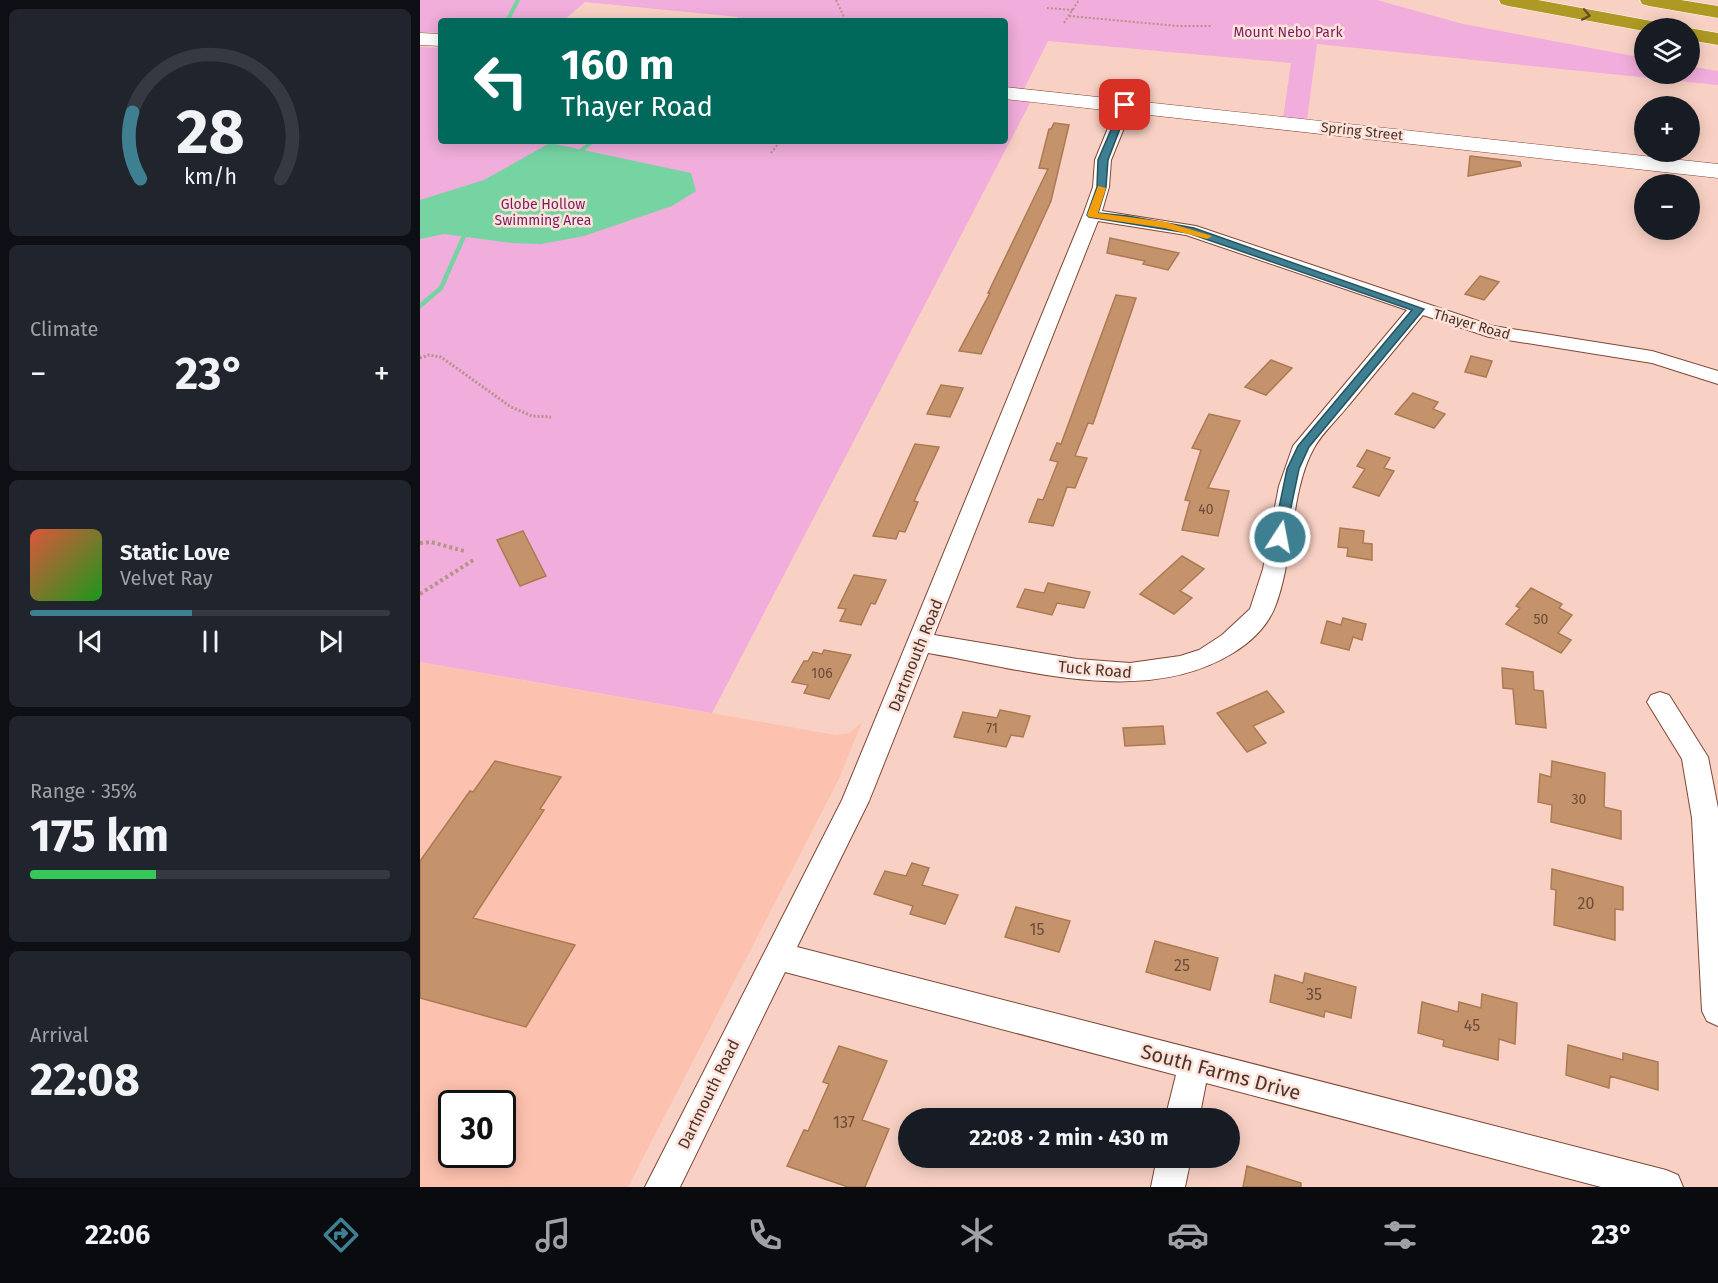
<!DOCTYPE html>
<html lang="en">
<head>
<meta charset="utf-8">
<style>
	body { margin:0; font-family:"Fira Sans",sans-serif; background:#20242c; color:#f1f3f6; height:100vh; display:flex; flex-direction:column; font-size:22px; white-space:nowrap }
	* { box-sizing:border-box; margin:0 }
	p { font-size:20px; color:#9ea1a6 }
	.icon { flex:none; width:33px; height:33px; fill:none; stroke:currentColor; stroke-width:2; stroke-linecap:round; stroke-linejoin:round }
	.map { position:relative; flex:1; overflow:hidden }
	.side { display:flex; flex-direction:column; gap:9px; padding:9px; background:#0d0f14; width:420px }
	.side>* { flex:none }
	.banner { position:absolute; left:18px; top:18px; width:570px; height:126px; border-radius:6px; box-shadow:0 3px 15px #0003; background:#00695c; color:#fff; overflow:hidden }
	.controls { position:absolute; left:1214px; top:18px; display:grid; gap:12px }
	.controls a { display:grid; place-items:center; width:66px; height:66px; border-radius:50%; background:#171b24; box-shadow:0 3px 15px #0003; font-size:30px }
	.speed { position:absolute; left:18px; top:1090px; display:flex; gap:12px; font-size:30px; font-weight:700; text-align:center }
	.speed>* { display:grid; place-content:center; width:78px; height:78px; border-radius:50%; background:#171b24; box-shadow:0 3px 15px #0003; line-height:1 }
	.speed .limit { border:3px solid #111; border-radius:9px; background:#fff; color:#111 }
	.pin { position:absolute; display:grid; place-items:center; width:51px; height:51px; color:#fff; margin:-26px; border-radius:12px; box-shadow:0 3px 9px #0006 }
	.me { position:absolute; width:66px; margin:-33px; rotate:11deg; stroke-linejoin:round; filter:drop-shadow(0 0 4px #0008) }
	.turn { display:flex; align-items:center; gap:21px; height:126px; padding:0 24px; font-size:27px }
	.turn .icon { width:78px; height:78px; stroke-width:2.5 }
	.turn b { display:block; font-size:42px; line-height:51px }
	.big { font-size:45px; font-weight:700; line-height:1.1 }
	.side .card { flex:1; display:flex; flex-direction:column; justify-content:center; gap:9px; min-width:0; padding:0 21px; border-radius:9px; background:#20242c }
	.side .dial { align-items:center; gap:0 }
	.dial svg { height:156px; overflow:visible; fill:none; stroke:#363941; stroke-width:7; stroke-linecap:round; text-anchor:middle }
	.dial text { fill:#f1f3f6; stroke:none }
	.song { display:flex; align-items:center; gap:18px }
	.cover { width:72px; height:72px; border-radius:9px; background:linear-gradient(135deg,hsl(10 70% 55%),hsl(120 70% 35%)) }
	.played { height:6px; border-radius:3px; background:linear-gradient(90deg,#3e7f91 45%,#363941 45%) }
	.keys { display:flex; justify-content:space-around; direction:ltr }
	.heat { display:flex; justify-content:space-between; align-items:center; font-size:33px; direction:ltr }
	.charge { height:9px; border-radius:4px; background:linear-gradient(90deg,#34c759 35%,#363941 0) }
	.trip { position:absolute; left:478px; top:1108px; width:342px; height:60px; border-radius:30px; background:#171b24; box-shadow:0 3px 15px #0003; font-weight:700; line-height:60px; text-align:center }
	.menu { display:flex; height:96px; justify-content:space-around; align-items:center; background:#090b0e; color:#9ea1a6 }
	.menu .icon { width:42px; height:42px }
	.menu .selected { color:#3e7f91 }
	.menu b { font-size:27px; color:#f1f3f6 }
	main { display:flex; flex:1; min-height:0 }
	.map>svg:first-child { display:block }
	.built { fill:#fdc2af; fill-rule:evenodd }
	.green { fill:#f1addb }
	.water { fill:#75d4a2 }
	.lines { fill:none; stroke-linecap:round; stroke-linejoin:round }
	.stream-far1 { stroke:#75d4a2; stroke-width:4 }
	.stream { stroke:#75d4a2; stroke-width:4.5 }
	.building { fill:#c5936b; stroke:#ab7a53; stroke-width:1.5 }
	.street-casing { stroke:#7f4735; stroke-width:2 }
	.secondary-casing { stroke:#7f4735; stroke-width:1 }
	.highway-casing { stroke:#fff; stroke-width:1 }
	.path-far2 { stroke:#b69388; stroke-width:2; stroke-dasharray:2 2; stroke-linecap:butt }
	.path-far1 { stroke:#b69388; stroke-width:3; stroke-dasharray:2 2; stroke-linecap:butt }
	.path { stroke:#b69388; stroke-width:4; stroke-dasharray:3 3; stroke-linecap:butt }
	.street { fill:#fff; fill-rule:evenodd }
	.secondary { fill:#fff; fill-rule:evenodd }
	.highway { fill:#ad9923; fill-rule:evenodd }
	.oneway { stroke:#654c28 }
	.route { fill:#3e7f91; stroke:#28535e; stroke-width:1.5 }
	.slow { fill:#f59e0b }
	.labels { text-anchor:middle; stroke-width:5; stroke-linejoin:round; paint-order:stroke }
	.far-park-label { font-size:14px; fill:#771c62; stroke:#fde2d9 }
	.far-street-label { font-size:14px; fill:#4d332a; stroke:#fde2d9 }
	.number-label { font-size:14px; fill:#6b4b3a }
	.street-label { font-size:16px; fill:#4d332a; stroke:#fde2d9 }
	.near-number-label { font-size:16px; fill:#6b4b3a }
	.near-street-label { font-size:20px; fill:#4d332a; stroke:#fde2d9 }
</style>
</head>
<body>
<main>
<section class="side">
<div class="card dial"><svg viewBox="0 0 100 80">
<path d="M14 69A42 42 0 1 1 86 69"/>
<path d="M14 69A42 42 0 0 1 10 35" stroke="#3e7f91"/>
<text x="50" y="56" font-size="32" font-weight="700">28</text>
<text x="50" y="72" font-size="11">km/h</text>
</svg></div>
<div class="card"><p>Climate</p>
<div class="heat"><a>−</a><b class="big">23°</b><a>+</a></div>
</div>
<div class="card">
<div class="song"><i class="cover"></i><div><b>Static Love</b><p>Velvet Ray</p></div></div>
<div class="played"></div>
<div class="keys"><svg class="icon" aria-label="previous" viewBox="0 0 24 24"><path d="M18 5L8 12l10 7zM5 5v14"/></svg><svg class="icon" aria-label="pause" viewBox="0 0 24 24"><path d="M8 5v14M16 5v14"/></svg><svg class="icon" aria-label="next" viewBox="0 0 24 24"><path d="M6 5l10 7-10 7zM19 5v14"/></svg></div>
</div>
<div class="card"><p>Range · 35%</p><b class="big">175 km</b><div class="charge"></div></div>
<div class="card"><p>Arrival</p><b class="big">22:08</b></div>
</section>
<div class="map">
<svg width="1298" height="1187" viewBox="0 0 1298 1187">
	<rect width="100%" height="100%" fill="#f9d1c4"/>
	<path class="built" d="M 0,662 L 416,735 L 430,733 L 442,722 L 419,779 L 208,1187 L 0,1187 ZM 32,1104 L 82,1104 L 82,1155 L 32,1155 Z"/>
	<path class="green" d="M 0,0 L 957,0 L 1043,24 L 1224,58 L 1224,74 L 1269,74 L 1269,66 L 1298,71 L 1298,85 L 897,44 L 887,120 L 863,118 L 871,63 L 628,41 L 604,89 L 585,87 L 585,21 L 316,21 L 318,17 L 165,2 L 143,21 L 21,21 L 21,33 L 0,32 Z
		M 0,47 L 21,48 L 21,141 L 585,141 L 585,99 L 611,101 L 292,713 L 0,662 Z"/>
	<path class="water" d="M 130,143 L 271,173 L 276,191 L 252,206 L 164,236 L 121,244 L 91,243 L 24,234 L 0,239 L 0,200 L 64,180 Z"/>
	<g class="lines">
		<path class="stream-far1" d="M 87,21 L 98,0
			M 158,153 L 173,141"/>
		<path class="stream" d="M 0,306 L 21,288 L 44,236 L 50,232"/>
	</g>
	<path class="building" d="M 634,123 L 649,125 L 631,201 L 561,354 L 539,351 L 570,293 L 568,293 L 628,169 L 619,168 L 629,129 L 631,129 Z
		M 1050,156 L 1100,162 L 1101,166 L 1048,176 Z
		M 690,238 L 759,253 L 748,270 L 723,264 L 725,261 L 687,253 Z
		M 1060,276 L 1079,282 L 1064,300 L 1045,294 Z
		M 696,295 L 716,298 L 673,424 L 668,423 L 655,456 L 667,458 L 655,488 L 647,487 L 633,526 L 609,522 L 618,499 L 623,500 L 638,462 L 630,460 L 637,443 L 641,444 Z
		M 1051,356 L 1072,361 L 1066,377 L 1045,372 Z
		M 851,360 L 872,368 L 846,395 L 825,387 Z
		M 521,385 L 543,388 L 530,417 L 507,414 Z
		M 993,393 L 1018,402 L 1013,409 L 1025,414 L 1014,428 L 975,414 Z
		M 789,414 L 820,421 L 788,488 L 809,491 L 798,536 L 762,530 L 770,501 L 765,500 L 781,450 L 772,448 Z
		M 495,444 L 519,447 L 494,501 L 498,502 L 485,532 L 479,531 L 476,539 L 453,536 Z
		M 947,450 L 970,458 L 964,468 L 974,471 L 959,496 L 933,487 L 945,469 L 937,466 Z
		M 920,528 L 944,531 L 943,543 L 952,544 L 952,560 L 927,556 L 928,548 L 918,547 Z
		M 103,531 L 126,576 L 100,586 L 77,540 Z
		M 762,556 L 784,569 L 760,591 L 772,598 L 754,614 L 720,594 Z
		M 434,575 L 466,580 L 455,604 L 451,603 L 441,625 L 420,621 L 426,609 L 418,608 Z
		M 628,583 L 670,592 L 664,608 L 637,603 L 632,615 L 597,607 L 605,589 L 624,593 Z
		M 1111,588 L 1142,604 L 1139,608 L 1152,615 L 1138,633 L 1151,640 L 1141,653 L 1086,624 L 1100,608 L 1096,606 Z
		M 923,618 L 946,624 L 942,640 L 933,637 L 929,650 L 901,643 L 907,621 L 921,625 Z
		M 404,650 L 431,655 L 409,699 L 384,693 L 388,685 L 372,682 L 384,661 L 388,661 L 393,652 L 402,654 Z
		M 1082,668 L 1113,672 L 1114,690 L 1123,691 L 1126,728 L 1096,724 L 1093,689 L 1083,688 Z
		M 847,691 L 864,712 L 833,726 L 846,743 L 827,752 L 797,713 Z
		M 580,710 L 610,716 L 603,737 L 591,735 L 586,747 L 534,737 L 543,712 L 577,718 Z
		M 743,726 L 745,744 L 705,746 L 703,728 Z
		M 75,761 L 141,777 L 120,809 L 124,810 L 53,918 L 155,945 L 106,1027 L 0,998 L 0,861 L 50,791 L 53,792 Z
		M 1132,761 L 1185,773 L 1184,807 L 1201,811 L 1201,839 L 1131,822 L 1132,805 L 1118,802 L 1120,774 L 1131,777 Z
		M 492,863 L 509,868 L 502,885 L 538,895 L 525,924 L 490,914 L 493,906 L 454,894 L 465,871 L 486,876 Z
		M 1132,869 L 1203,887 L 1203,910 L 1195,909 L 1195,940 L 1134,925 L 1136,890 L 1131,889 Z
		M 596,907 L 650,921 L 639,952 L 585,937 Z
		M 735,941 L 798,958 L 790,990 L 726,972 Z
		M 885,973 L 936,987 L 931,1018 L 905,1011 L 904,1017 L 850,1002 L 855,975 L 883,983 Z
		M 1062,994 L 1097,1003 L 1095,1044 L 1079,1039 L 1078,1060 L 1023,1046 L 1024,1040 L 998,1033 L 1002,1002 L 1038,1012 L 1039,1002 L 1061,1008 Z
		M 1148,1045 L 1203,1060 L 1203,1053 L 1238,1062 L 1238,1090 L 1190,1076 L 1189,1088 L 1146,1075 Z
		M 419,1046 L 467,1061 L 442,1120 L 469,1129 L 445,1187 L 428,1187 L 367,1166 L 384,1130 L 388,1131 L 409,1084 L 403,1082 Z
		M 827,1166 L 881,1183 L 881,1187 L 823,1187 Z"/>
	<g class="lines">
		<defs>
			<path id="street" d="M 705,101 L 713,106 L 691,160 L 689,187 L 682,211 L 776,226 L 1073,326 L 1232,351 L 1298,371 L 1298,384 L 1232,363 L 1069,337 L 1003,315 C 978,345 953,376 928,406 C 917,420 902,433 894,448 C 870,490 874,559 855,607 C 847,627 831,642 813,653 C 724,708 604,669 508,653 L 449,801 L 377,947 L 1246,1170 L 1258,1175 L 1263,1187 L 1181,1187 L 786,1083 L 779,1119 L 745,1119 L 756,1075 L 365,972 L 260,1187 L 225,1187 L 422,800 L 663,215 L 673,187 L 675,160 L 697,106 ZM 678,221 L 766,235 L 987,310 L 873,446 L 859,486 L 843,569 L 830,609 L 802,635 L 779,650 L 760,656 L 710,663 L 657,659 L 514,635 Z
				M 1240,692 L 1249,695 L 1288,757 L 1298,808 L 1298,1026 L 1287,1021 L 1282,1011 L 1272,818 L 1262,759 L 1227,702 L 1231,695 Z
				M 737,1158 L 771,1158 L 765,1187 L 731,1187 Z"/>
			<path id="secondary" d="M 0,33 L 21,34 L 21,46 L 0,45 Z
				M 585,87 L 1298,164 L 1298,178 L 585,99 Z"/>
			<path id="highway" d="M 1079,0 L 1118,0 L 1237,22 L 1244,24 L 1247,28 L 1224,28 L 1224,31 L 1088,6 L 1081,4 Z
				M 1220,0 L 1261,0 L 1298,6 L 1298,18 L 1229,6 L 1222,4 Z
				M 1268,28 L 1269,28 L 1298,33 L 1298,45 L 1269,40 Z"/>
		</defs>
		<use href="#street" class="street-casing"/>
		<use href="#secondary" class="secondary-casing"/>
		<use href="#highway" class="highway-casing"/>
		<path class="path-far2" d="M 416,0 L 426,21
			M 627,8 L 653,10
			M 649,16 L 758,26 L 791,26
			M 644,23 L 659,0
			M 351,153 L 358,144"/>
		<path class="path-far1" d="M 0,358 L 9,355 L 21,357 L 91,407 L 112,416 L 131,417"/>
		<path class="path" d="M 0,543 L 11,542 L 44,551
			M 0,594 L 55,559"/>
		<use href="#street" class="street"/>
		<use href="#secondary" class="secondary"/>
		<use href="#highway" class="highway"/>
	</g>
	<defs><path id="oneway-chevron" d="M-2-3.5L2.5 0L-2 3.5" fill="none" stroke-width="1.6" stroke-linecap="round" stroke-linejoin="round" transform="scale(1.5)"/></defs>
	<use class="oneway" href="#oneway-chevron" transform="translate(1166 15) rotate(11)"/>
	<path class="route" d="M 702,104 L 709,105 L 688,160 L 686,187 L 678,213 L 708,216 L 774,228 L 1004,309 L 889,447 L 879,469 L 864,541 L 860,542 L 853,537 L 867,469 L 878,446 L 992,310 L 768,233 L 669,217 L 667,215 L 677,187 L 678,160 Z"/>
	<path class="slow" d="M 678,186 L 686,188 L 678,213 L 746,222 L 792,236 L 787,239 L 745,228 L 669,217 L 667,215 Z"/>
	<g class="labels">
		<g class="far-park-label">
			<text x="868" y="37">Mount Nebo Park</text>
			<text x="123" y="209">Globe Hollow<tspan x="123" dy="16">Swimming Area</tspan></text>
		</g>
		<g class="far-street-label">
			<text transform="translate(942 131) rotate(6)" y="5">Spring Street</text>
			<text transform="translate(1052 324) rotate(16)" y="5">Thayer Road</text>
		</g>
		<g class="number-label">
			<text x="786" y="514">40</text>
			<text x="1121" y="624">50</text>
			<text x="402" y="678">106</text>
			<text x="572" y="733">71</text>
			<text x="1159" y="804">30</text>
		</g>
		<g class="street-label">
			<text transform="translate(495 655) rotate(-68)" y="6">Dartmouth Road</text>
			<text transform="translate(675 669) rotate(5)" y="6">Tuck Road</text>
			<text transform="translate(288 1094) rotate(-64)" y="6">Dartmouth Road</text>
		</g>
		<g class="near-number-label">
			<text x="1166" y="909">20</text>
			<text x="617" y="935">15</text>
			<text x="762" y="971">25</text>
			<text x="894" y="1000">35</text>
			<text x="1052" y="1031">45</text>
			<text x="424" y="1128">137</text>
		</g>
		<g class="near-street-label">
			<text transform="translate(801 1072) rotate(15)" y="7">South Farms Drive</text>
		</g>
	</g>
</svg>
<div class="controls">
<a><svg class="icon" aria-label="layers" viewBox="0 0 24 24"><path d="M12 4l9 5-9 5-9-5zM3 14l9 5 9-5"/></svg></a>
<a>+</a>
<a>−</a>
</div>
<div class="speed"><div class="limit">30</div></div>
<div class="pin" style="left:705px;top:105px;background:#d93025"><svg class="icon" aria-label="arrive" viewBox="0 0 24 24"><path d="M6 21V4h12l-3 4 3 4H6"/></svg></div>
<svg class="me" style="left:860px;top:537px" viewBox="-20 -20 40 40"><circle r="17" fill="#3e7f91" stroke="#fff" stroke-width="3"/><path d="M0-11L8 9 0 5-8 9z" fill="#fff"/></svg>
<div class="trip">22:08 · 2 min · 430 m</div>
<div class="banner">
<div class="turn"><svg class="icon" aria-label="left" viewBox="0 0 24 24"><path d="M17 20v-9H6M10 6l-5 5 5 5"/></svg><div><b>160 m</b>Thayer Road</div></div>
</div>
</div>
</main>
<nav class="menu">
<b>22:06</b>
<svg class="icon selected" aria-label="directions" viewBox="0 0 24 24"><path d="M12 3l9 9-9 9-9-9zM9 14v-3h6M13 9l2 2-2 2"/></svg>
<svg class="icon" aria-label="music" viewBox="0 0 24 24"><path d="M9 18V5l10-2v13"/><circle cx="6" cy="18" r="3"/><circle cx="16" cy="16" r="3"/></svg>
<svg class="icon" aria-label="phone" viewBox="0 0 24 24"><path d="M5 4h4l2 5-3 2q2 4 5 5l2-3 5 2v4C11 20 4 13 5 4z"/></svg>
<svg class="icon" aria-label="climate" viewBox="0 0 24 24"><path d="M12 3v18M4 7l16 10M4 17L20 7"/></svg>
<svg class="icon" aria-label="car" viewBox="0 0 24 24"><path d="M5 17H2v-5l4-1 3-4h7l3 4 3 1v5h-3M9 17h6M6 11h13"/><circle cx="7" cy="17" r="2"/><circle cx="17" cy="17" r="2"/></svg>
<svg class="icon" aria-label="filters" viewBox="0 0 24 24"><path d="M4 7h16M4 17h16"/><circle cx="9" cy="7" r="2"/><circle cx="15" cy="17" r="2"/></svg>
<b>23°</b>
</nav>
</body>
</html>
